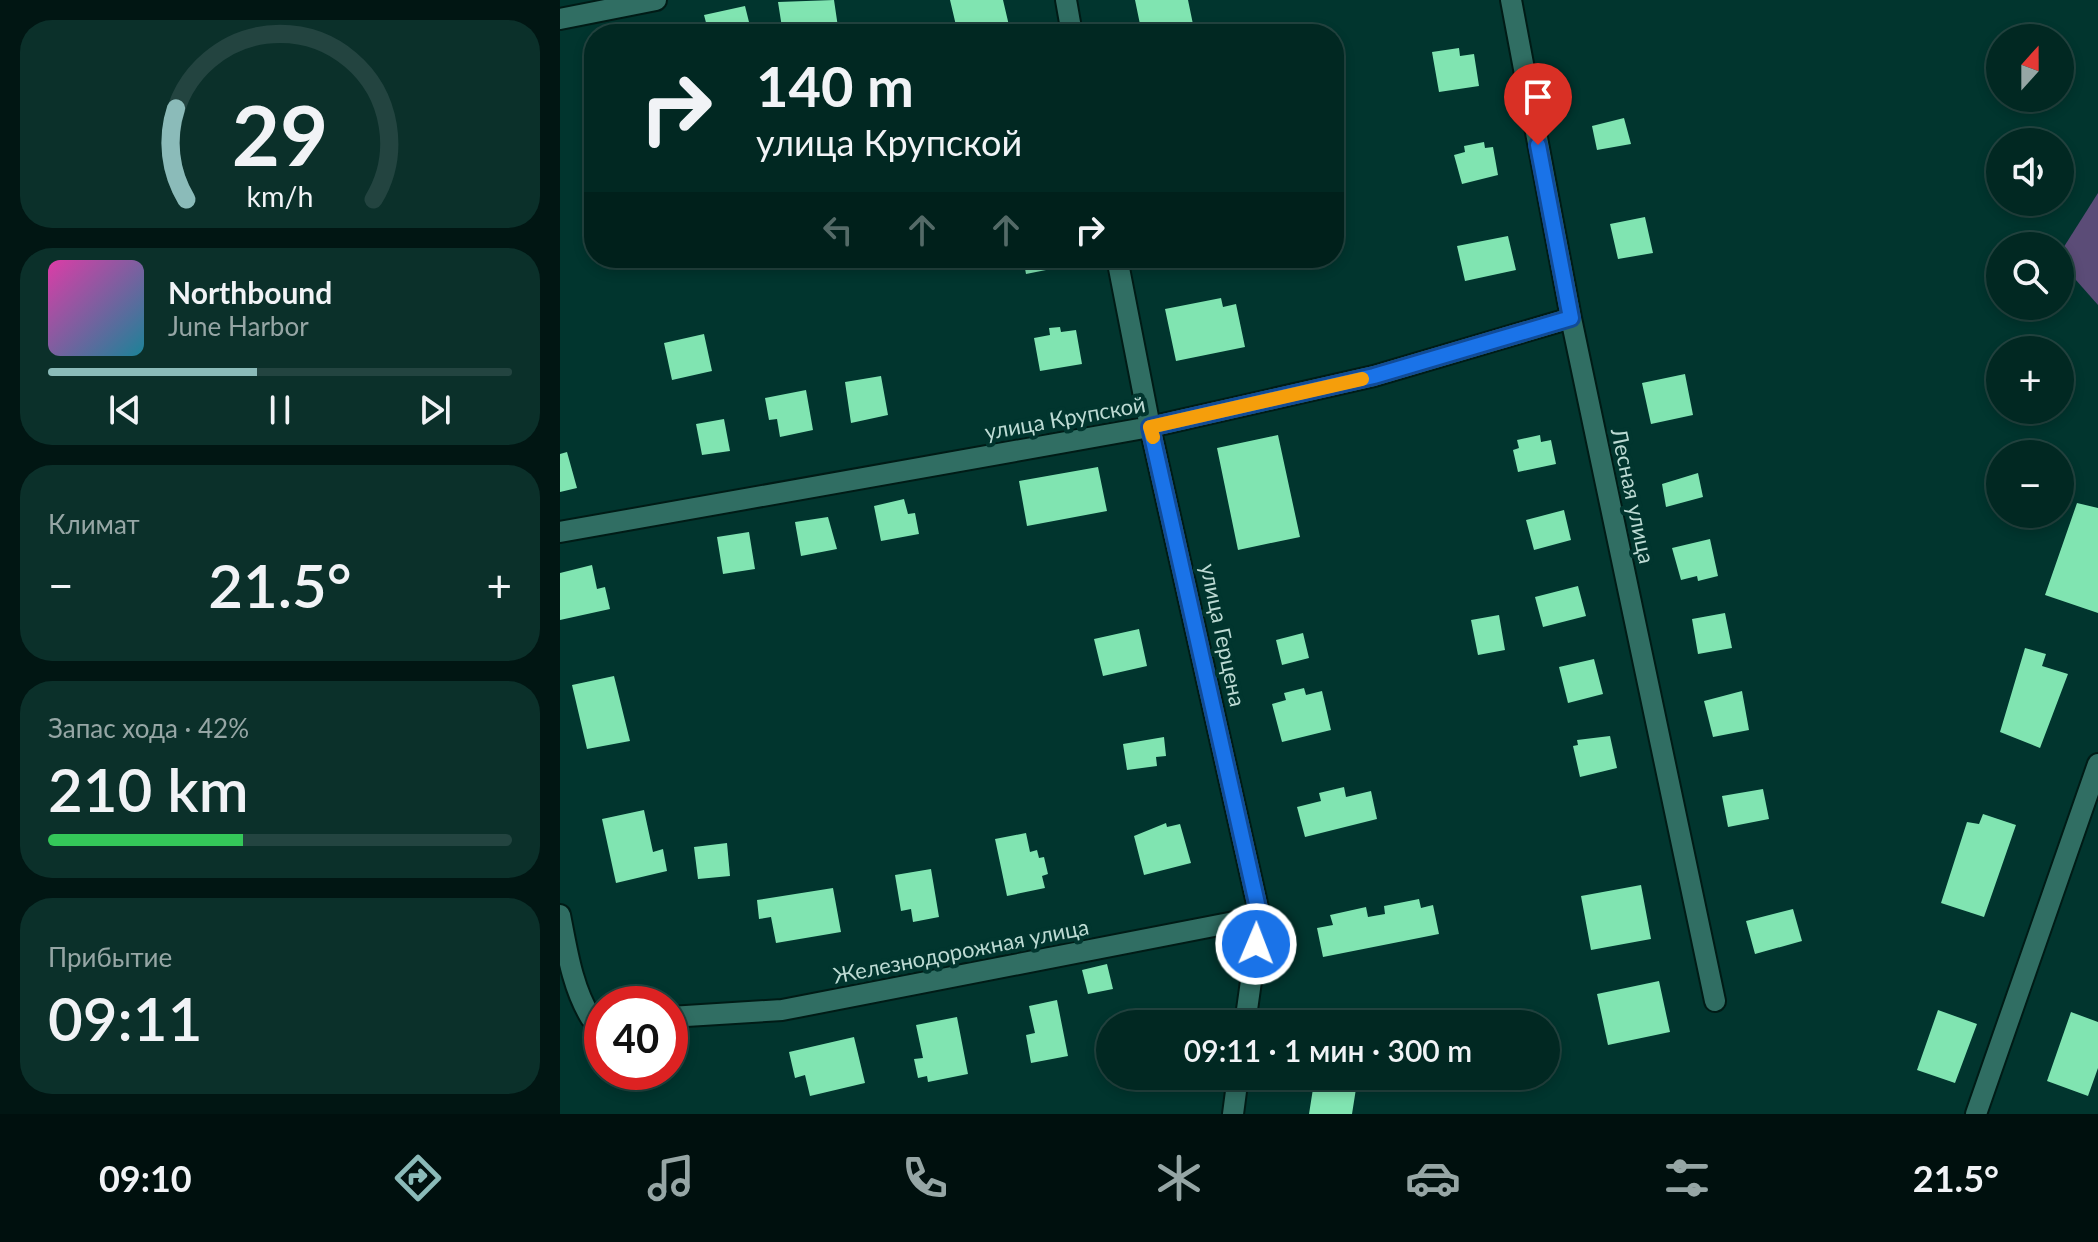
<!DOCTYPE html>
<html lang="ru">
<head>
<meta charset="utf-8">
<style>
	body { margin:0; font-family:Lato,sans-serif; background:#0b302a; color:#f1f3f6; height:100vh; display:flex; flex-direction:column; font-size:30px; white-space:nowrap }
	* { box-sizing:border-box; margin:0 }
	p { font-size:26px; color:#96a6a5 }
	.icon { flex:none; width:44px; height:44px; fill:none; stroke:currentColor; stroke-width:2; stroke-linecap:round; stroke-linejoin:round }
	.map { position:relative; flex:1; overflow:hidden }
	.details { display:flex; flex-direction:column; gap:20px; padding:20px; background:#011613; width:560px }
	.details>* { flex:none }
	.banner { position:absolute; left:24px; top:24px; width:760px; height:244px; border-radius:32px; box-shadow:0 4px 12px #0003,0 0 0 2px #234440; background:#012822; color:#f1f3f6; overflow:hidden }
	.needle { width:52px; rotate:21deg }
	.buttons { position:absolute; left:1426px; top:24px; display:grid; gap:16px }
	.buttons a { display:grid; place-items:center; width:88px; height:88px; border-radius:50%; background:#012822; box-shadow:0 4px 12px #0003,0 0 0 2px #234440; font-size:40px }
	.speed { position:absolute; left:24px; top:986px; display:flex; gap:16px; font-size:40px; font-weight:700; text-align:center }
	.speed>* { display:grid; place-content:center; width:104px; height:104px; border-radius:50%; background:#012822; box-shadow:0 4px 12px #0003,0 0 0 2px #234440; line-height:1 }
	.speed .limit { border:12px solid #d22; background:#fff; color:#111 }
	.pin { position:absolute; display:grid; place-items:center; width:68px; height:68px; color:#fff; margin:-82px -34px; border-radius:50% 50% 50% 0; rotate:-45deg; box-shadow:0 0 8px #0007 }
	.pin .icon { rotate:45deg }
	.me { position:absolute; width:88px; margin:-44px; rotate:1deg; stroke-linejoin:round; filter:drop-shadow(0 0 6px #0008) }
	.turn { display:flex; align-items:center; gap:28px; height:168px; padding:0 40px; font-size:36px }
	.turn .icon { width:104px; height:104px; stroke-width:2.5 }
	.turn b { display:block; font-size:56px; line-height:68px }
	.lanes { display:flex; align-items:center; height:76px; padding:0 40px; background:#0003; justify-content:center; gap:40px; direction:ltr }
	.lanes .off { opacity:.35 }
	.big { font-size:60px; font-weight:600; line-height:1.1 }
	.details .widget { flex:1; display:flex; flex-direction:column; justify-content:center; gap:12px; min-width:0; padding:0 28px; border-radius:32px; background:#0b302a }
	.details .dial { align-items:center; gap:0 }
	.dial svg { height:208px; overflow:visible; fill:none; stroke:#234440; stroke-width:7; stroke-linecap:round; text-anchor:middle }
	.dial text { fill:#f1f3f6; stroke:none }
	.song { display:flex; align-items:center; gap:24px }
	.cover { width:96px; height:96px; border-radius:12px; background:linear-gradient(135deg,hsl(320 70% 55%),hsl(190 70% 35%)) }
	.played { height:8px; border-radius:4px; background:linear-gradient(90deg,#8bbbb9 45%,#234440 45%) }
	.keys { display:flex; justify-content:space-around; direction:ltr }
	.heat { display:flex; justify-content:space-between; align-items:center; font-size:44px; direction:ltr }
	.charge { height:12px; border-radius:6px; background:linear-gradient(90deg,#34c759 42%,#234440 0) }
	.trip { position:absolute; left:536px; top:1010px; width:464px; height:80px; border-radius:40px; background:#012822; box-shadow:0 4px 12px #0003,0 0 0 2px #234440; font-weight:600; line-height:80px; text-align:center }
	.tab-bar { display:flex; height:128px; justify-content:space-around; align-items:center; background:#00100e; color:#96a6a5 }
	.tab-bar .icon { width:56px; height:56px }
	.tab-bar .selected { color:#8bbbb9 }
	.tab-bar b { font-size:36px; color:#f1f3f6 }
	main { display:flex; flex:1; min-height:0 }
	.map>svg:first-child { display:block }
	.green { fill:#5b4c77 }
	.building { fill:#80e4b1 }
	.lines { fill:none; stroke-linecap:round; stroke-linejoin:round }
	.minor-casing { stroke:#001b16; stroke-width:24 }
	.minor { stroke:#306e63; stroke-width:20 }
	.route-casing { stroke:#114b97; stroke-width:20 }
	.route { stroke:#1a73e8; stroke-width:14 }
	.slow { stroke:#f59e0b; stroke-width:14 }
	.labels { text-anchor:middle; stroke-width:8; stroke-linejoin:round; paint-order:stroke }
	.street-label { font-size:22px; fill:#bcdad3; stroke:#01352e }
</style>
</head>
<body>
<main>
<section class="details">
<div class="widget dial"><svg viewBox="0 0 100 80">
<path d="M14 69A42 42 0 1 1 86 69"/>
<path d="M14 69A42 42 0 0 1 10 34" stroke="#8bbbb9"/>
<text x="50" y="56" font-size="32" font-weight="700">29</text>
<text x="50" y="72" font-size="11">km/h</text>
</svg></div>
<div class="widget">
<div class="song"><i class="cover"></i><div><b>Northbound</b><p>June Harbor</p></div></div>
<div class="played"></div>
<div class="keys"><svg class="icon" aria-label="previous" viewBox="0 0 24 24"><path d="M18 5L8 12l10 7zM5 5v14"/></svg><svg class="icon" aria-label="pause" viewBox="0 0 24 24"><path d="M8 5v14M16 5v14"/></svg><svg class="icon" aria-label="next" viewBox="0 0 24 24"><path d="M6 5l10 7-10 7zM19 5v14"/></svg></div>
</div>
<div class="widget"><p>Климат</p>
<div class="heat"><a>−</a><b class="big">21.5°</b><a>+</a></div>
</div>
<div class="widget"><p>Запас хода · 42%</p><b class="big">210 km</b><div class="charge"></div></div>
<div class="widget"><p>Прибытие</p><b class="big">09:11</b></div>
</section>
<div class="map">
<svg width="1538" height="1114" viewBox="0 0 1538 1114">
	<rect width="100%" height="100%" fill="#01352e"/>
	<path class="green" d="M 1538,193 L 1538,305 L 1500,262 L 1500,253 Z"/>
	<path class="building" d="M 274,0 L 279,34 L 223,34 L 218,2 Z
		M 390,0 L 443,0 L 451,34 L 398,34 Z
		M 575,0 L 628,0 L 635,34 L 582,34 Z
		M 185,6 L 192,34 L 149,34 L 144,15 Z
		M 114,22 L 117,34 L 79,34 L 78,29 Z
		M 899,48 L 900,56 L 914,54 L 919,86 L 879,92 L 872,52 Z
		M 1064,118 L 1071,144 L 1037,150 L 1032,126 Z
		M 924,142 L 925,148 L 933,147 L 938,175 L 902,184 L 894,155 L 905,152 L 904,146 Z
		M 1085,217 L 1093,253 L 1058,259 L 1050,224 Z
		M 948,236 L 956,270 L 905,281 L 897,246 Z
		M 463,258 L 500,258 L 501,267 L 466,274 Z
		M 661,298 L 663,307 L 676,304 L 685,347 L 616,361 L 605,309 Z
		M 500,327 L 501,332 L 516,330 L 522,364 L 480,371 L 474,338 L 490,335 L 489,328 Z
		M 144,334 L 152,371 L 112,380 L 104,343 Z
		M 1125,374 L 1133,415 L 1091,424 L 1082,383 Z
		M 321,376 L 328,415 L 291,423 L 285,382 Z
		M 246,390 L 253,430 L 220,437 L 217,419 L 209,420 L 205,398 Z
		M 164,419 L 170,451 L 142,455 L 136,424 Z
		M 718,435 L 740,537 L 678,550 L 657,448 Z
		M 980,435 L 981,442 L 991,440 L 996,464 L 958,472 L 953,450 L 959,448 L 957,440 Z
		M 7,452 L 17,488 L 0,492 L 0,454 Z
		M 538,467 L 547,511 L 467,526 L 459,481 Z
		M 1138,473 L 1143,497 L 1106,507 L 1102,484 Z
		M 344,499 L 348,514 L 355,513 L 359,534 L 321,541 L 314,506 Z
		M 1517,503 L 1538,508 L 1538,613 L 1485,595 Z
		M 1004,510 L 1011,540 L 974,550 L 966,520 Z
		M 268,517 L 277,549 L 241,556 L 235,522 Z
		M 189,532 L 195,569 L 163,574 L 157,537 Z
		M 1150,539 L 1158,576 L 1138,581 L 1137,576 L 1121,580 L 1112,548 Z
		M 32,565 L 37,589 L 45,587 L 50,609 L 0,620 L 0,573 Z
		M 1018,586 L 1026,616 L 983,627 L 975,597 Z
		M 1165,613 L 1172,648 L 1138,654 L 1132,619 Z
		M 939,615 L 945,650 L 918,655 L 911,620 Z
		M 579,629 L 587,666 L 543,676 L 534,639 Z
		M 743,633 L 749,658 L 722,665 L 716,640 Z
		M 1465,648 L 1486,654 L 1482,666 L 1508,674 L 1480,748 L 1440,732 Z
		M 1034,659 L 1043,694 L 1008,703 L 999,667 Z
		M 54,676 L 70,741 L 27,749 L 12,685 Z
		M 744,688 L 746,695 L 762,691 L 771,730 L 722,742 L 712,704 L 726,700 L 724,693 Z
		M 1182,691 L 1189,730 L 1153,737 L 1144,701 Z
		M 1050,736 L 1057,768 L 1020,777 L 1013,746 L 1018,745 L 1017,740 Z
		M 604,737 L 606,756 L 596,757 L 597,766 L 567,770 L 563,744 Z
		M 784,787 L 786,797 L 811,791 L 817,819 L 745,837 L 737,807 L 761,801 L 759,793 Z
		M 1203,789 L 1209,819 L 1168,827 L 1162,796 Z
		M 84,810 L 93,852 L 103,849 L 107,871 L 56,883 L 42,819 Z
		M 1423,814 L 1456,825 L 1424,917 L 1381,903 L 1407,822 L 1419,824 Z
		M 606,823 L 607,827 L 620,824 L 631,863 L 584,875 L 574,836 Z
		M 466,833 L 470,852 L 477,850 L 479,858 L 484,857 L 488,874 L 482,876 L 485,888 L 447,896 L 435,839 Z
		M 167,843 L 170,876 L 138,879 L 134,847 Z
		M 371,869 L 379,917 L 353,922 L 351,909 L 341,911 L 335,875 Z
		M 1081,885 L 1091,939 L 1031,950 L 1021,896 Z
		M 273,888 L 281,932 L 216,943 L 211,917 L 199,919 L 197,900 Z
		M 859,899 L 861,908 L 873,905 L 879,934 L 763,957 L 757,928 L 773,925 L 770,915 L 806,907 L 808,917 L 825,914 L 824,906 Z
		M 1233,909 L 1242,941 L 1195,954 L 1186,921 Z
		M 547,964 L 553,989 L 528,994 L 522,970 Z
		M 1099,981 L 1110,1032 L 1048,1045 L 1037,994 Z
		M 497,1000 L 508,1056 L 471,1063 L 466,1035 L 475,1033 L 469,1006 Z
		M 1378,1010 L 1417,1024 L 1395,1083 L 1357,1070 Z
		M 1511,1012 L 1538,1022 L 1538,1068 L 1528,1096 L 1487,1081 Z
		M 397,1017 L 408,1074 L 368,1082 L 367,1076 L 358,1078 L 354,1059 L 363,1058 L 356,1025 Z
		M 294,1037 L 305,1083 L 250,1096 L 245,1075 L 235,1078 L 229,1052 Z
		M 755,1076 L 798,1076 L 792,1114 L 749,1114 Z"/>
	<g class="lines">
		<defs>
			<path id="minor" d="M 506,0 L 512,34
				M 951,0 L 1011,318 L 1155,1001
				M 0,19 L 96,0
				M 557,258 L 590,427 L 700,917 L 685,1024
				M 0,532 L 590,427 L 814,376 L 1011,318
				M 0,915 C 7,950 12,987 31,1018 L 42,1021
				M 110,1017 L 222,1010 L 700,917
				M 673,1114 L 678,1076
				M 1416,1114 L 1538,764"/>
		</defs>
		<use href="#minor" class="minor-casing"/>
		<use href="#minor" class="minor"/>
	</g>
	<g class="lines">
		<defs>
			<path id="route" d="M 696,944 L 700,917 L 590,427 L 814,376 L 1011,318 L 978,145"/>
		</defs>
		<use href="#route" class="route-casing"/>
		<use href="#route" class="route"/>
		<path class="slow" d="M 593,437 L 590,427 L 802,379"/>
	</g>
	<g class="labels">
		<g class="street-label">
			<text transform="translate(505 418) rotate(-10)" y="8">улица Крупской</text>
			<text transform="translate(1073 496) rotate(78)" y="8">Лесная улица</text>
			<text transform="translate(663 635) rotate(78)" y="8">улица Герцена</text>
			<text transform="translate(401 951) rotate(-11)" y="8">Железнодорожная улица</text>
		</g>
	</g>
</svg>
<div class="buttons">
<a><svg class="needle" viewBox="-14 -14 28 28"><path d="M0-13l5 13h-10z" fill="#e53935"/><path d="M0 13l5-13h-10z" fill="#96a6a5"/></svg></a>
<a><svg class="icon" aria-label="sound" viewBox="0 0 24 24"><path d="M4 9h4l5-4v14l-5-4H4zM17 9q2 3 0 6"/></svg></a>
<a><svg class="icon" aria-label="search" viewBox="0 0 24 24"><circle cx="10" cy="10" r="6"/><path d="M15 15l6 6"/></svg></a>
<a>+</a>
<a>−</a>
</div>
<div class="speed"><div class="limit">40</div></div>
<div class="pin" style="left:978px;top:145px;background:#d93025"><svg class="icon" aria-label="arrive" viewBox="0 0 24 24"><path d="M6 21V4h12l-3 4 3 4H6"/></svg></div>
<svg class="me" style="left:696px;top:944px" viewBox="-20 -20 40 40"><circle r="17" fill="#1a73e8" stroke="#fff" stroke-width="3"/><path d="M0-11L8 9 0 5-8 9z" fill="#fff"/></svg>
<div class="trip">09:11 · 1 мин · 300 m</div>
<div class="banner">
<div class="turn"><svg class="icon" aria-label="right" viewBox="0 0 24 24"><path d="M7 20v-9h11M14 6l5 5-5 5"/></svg><div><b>140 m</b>улица Крупской</div></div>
<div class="lanes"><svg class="icon off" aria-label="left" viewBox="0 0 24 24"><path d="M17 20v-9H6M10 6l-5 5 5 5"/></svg><svg class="icon off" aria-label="ahead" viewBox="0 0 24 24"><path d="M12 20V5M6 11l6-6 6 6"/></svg><svg class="icon off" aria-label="ahead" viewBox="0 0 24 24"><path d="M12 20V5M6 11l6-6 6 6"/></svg><svg class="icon" aria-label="right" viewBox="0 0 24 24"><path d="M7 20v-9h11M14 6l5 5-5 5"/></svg></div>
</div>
</div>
</main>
<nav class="tab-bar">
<b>09:10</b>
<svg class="icon selected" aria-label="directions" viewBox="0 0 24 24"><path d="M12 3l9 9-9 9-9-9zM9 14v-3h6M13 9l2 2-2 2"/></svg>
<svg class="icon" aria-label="music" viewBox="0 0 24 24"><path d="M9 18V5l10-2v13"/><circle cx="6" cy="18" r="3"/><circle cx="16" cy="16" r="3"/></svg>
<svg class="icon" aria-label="phone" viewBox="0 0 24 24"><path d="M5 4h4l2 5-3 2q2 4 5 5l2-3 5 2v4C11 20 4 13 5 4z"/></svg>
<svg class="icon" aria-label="climate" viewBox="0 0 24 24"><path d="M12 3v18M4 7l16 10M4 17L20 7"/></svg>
<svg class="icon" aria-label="car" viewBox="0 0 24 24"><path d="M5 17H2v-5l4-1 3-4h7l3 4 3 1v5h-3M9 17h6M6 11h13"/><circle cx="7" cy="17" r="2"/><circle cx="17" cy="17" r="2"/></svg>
<svg class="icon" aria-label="filters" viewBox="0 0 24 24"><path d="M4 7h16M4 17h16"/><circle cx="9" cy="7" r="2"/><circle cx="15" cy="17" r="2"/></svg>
<b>21.5°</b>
</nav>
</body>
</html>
